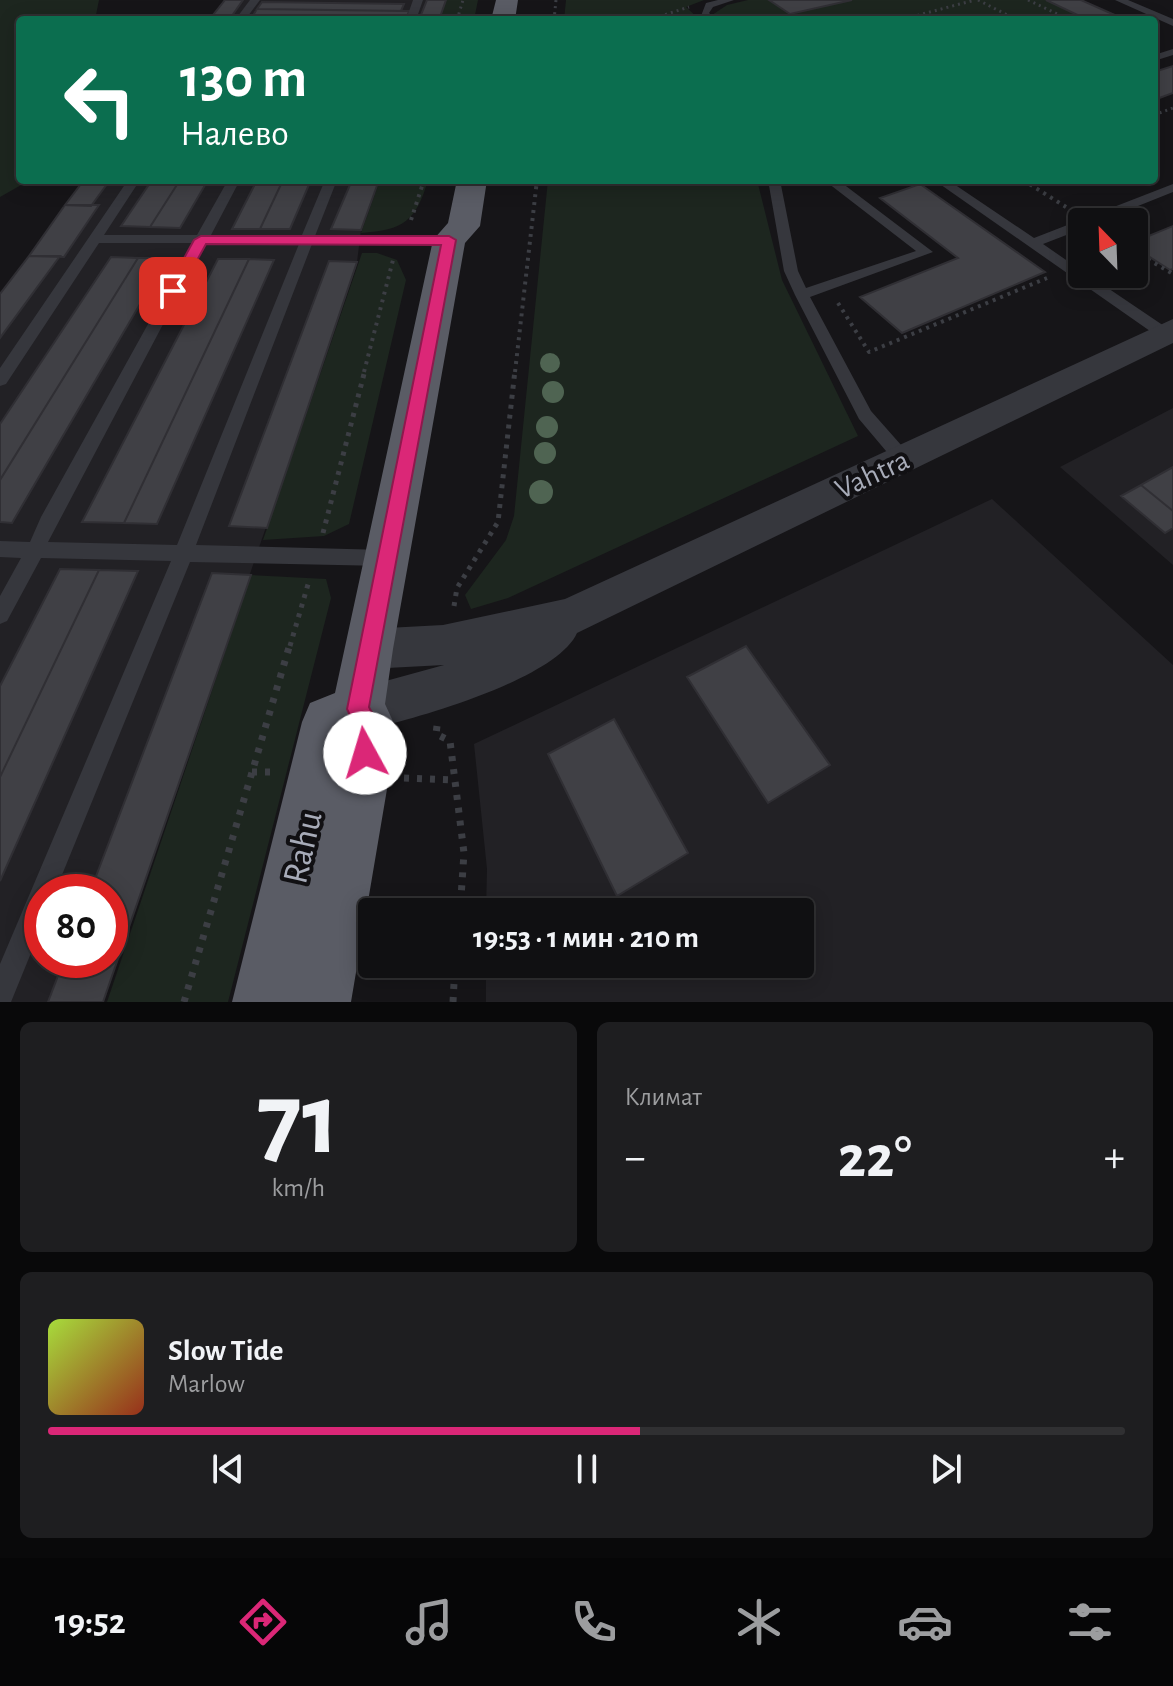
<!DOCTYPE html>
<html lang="ru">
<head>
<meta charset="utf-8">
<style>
	body { margin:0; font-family:"Alegreya Sans",sans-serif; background:#1e1e20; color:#f1f3f6; height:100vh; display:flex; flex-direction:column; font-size:30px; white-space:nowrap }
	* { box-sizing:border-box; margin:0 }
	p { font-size:26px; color:#9c9d9f }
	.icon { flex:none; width:44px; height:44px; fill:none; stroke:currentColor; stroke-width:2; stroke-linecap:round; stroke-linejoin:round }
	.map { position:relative; height:1002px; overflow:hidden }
	.panel { display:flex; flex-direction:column; gap:20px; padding:20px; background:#09090a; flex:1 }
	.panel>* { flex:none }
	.banner { position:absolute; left:16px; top:16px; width:1142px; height:168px; border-radius:8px; box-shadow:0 4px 20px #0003,0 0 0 2px #303032; background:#0b6e4f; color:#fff; overflow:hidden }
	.needle { width:52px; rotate:337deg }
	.fabs { position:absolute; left:1068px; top:208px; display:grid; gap:16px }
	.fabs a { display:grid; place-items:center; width:80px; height:80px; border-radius:8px; background:#101012; box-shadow:0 4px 20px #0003,0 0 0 2px #303032; font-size:40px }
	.speed { position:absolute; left:24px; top:874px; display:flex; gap:16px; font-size:40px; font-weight:700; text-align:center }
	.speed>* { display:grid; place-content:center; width:104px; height:104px; border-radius:50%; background:#101012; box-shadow:0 4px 20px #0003,0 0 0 2px #303032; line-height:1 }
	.speed .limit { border:12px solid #d22; background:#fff; color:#111 }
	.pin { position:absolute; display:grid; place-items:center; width:68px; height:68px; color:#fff; margin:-34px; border-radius:16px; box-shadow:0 4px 12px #0006 }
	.me { position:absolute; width:88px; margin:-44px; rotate:354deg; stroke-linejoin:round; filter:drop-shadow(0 0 6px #0008) }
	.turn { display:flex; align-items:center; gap:28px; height:168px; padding:0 32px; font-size:36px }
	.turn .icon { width:104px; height:104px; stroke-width:2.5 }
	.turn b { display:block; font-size:56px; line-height:68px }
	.big { font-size:60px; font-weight:600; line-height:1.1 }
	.panel .widget { flex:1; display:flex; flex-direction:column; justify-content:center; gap:12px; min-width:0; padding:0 28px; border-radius:12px; background:#1e1e20 }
	.panel .dial { align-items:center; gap:0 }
	.dial b { font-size:104px; line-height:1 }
	.song { display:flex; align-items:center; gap:24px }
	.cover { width:96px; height:96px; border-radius:12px; background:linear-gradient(135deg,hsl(80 70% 55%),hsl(10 70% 35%)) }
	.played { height:8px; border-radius:4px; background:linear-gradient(90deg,#db2777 55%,#303032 55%) }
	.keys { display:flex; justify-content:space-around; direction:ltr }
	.heat { display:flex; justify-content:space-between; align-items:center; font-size:44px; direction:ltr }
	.panel .tiles { flex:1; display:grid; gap:20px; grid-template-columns:1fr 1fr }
	.widget:last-child { grid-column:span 2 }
	.trip { position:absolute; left:358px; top:898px; width:456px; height:80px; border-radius:8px; background:#101012; box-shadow:0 4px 20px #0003,0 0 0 2px #303032; font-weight:600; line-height:80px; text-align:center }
	.dock { display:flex; height:128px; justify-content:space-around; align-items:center; background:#060607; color:#9c9d9f }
	.dock .icon { width:56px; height:56px }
	.dock .selected { color:#db2777 }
	.dock b { font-size:36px; color:#f1f3f6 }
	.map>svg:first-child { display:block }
	.built { fill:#222125; fill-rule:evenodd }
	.green { fill:#1d261f }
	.building { fill:#404045; stroke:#302f34; stroke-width:2 }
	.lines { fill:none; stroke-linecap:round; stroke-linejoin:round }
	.path-far3 { stroke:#3c3e44; stroke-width:3; stroke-dasharray:2 4; stroke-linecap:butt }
	.path-far2 { stroke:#3c3e44; stroke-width:4; stroke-dasharray:3 5; stroke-linecap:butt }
	.path-far1 { stroke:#3c3e44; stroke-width:5; stroke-dasharray:4 6; stroke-linecap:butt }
	.path { stroke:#3c3e44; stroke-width:7; stroke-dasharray:5 8; stroke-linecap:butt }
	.service { fill:#36373d; fill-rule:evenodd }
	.minor { fill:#36373d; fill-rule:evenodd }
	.trunk { fill:#5a5c65; fill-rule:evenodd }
	.tree { fill:#4f6452 }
	.route { fill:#db2777; stroke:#8e194d; stroke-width:2 }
	.labels { text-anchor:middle; stroke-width:8; stroke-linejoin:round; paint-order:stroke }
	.street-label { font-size:30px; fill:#a7abb8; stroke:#111013 }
	.near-street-label { font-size:36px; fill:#a7abb8; stroke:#111013 }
</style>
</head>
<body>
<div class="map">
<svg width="1173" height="1002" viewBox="0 0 1173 1002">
	<rect width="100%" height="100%" fill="#161518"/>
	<path class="built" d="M 224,0 L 444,0 L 438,20 L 209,20 Z
		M 87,180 L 379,180 L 361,230 L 357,262 L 103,1002 L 0,1002 L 0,294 ZM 42,892 L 110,892 L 110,960 L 42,960 Z
		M 1173,408 L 1173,565 L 1060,467 Z
		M 992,499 L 1173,665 L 1173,1002 L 486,1002 L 486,964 L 800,964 L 800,912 L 486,912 L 487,869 L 474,744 Z"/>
	<path class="green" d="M 0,0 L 99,0 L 95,20 L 20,20 L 20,180 L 30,180 L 0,197 Z
		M 445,0 L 478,0 L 474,20 L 438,20 Z
		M 566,0 L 704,0 L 686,7 L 700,20 L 564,20 Z
		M 748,0 L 1049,0 L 1092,20 L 720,20 L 712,15 L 727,5 Z
		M 380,180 L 428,180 C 416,221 404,230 361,233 Z
		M 548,180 L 757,180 L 782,280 L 858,436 L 508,598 L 471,609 L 465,595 L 506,540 L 514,516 Z
		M 362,253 L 377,253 L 397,260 L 406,280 L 349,524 L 324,536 L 263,540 Z
		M 251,575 L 326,579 L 331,598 L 228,1002 L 107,1002 Z"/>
	<path class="building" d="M 225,0 L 243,0 L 229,20 L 209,20 Z
		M 427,0 L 446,0 L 439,20 L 419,20 Z
		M 769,0 L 852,0 L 790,14 Z
		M 1046,0 L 1081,0 L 1126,20 L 1088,20 Z
		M 262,2 L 404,4 L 401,11 L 257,9 Z
		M 257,9 L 409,11 L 406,19 L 252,17 Z
		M 1173,66 L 1173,93 L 1154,100 L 1154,72 Z
		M 84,180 L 110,180 L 91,206 L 65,205 Z
		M 152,180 L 180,180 L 150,227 L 121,226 Z
		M 180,180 L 208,180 L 180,228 L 150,227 Z
		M 257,180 L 283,180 L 260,229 L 232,229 Z
		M 283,180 L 311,180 L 290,229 L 260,229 Z
		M 352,180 L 379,180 L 361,230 L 331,229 Z
		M 920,184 L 1045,272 L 902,333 L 860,297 L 958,258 L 880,198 Z
		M 65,205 L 99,205 L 64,257 L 29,256 Z
		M 1173,226 L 1173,269 L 1170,270 L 1134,247 L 1134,242 Z
		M 29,256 L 60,256 L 0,338 L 0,294 Z
		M 111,257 L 138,258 L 0,480 L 0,424 Z
		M 138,258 L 167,258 L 12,523 L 0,522 L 0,480 Z
		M 218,259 L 249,259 L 124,523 L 82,522 Z
		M 249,259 L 274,260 L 157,524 L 124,523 Z
		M 329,261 L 357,262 L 267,528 L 229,526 Z
		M 1173,467 L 1173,511 L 1141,485 Z
		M 1141,485 L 1173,511 L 1173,528 L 1165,533 L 1121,496 Z
		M 60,569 L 99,570 L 0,777 L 0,686 Z
		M 99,570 L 138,571 L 0,881 L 0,777 Z
		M 212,573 L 251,575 L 103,1002 L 48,1002 L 64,960 L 110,960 L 110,892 L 90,892 Z
		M 746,646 L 830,765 L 768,803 L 687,677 Z
		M 614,719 L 688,853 L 617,896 L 548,754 Z"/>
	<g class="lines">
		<path class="path-far3" d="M 978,0 L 1017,20
			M 1028,0 L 1070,20
			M 457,20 L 463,0
			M 554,20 L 556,0
			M 648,20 L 689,7
			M 900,20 L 975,0
			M 1154,115 L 1173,108"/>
		<path class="path-far2" d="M 652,180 L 754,184
			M 1023,180 L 1066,207
			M 411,220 L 424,180
			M 1134,251 L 1173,274
			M 838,303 L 869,352 L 1047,278
			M 364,372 L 393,260
			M 515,372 L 537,180"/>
		<path class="path-far1" d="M 323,533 L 365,370
			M 454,606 L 457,588 L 498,522 L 515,370
			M 290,646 L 309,581"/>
		<path class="path" d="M 437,726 L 436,734 L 450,741 L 464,853 L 460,912
			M 252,772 L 274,772
			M 404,778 L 454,780
			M 184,1002 L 290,644
			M 453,1002 L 455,964"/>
		<path class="service" d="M 250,0 L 260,0 L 245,20 L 235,20 Z
			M 413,0 L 423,0 L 416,20 L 406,20 Z
			M 718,0 L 734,0 L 713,7 L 709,13 L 717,20 L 706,20 L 701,16 L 706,3 Z
			M 1115,0 L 1128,0 L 1173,19 L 1173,26 Z
			M 1173,49 L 1173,55 L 1154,61 L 1154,55 Z
			M 128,180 L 140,180 L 104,235 L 197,235 L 228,180 L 240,180 L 211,235 L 302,235 L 325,180 L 337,180 L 315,236 L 449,236 L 456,240 L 449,244 L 312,244 L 196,545 L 385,550 L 392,552 L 394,558 L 392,564 L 385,566 L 190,562 L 55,892 L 42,892 L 42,926 L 11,1002 L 0,1002 L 0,964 L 171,561 L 41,558 L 7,621 L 0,624 L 0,596 L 21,558 L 0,557 L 0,541 L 30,542 L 41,517 L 193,243 L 99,243 L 6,384 L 0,386 L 0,368 ZM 206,243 L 299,244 L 177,545 L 48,542 Z
			M 768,180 L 780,180 L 798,271 L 806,288 L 916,251 L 824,180 L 838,180 L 933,252 L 810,297 L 871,411 L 909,454 L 912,459 L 909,464 L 897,464 L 859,419 L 795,295 L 784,271 Z
			M 934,180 L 948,180 L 1034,238 L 1173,184 L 1173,192 L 1098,222 L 1082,222 L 1082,229 L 1043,244 L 1082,271 L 1082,274 L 1087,274 L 1170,330 L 1170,338 L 1160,338 Z"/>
		<path class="minor" d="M 1173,319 L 1173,343 L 577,633 C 558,676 434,713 390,724 C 381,726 369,731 359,731 C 354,731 347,727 342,725 L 335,709 L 342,693 L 444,665 L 368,669 L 353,663 L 346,649 L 353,635 L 368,629 L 443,625 L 565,599 Z"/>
		<path class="trunk" d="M 496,0 L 518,0 L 515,20 L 491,20 Z
			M 457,180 L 487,180 L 480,226 L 465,243 L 393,649 L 385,704 L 397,730 L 351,1002 L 232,1002 L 302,722 L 310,703 L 335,693 L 433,240 L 448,223 Z"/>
	</g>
	<g class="tree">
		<circle cx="550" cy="363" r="10"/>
		<circle cx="553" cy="392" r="11"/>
		<circle cx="547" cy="427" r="11"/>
		<circle cx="545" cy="453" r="11"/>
		<circle cx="541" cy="492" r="12"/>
	</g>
	<path class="route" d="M 201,236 L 449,236 L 456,240 L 369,707 L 381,730 L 373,761 L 365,764 L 357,761 L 354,753 L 358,732 L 347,709 L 441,245 L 206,244 L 178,295 L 168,295 L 166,291 L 194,240 Z"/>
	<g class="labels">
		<g class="street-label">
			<text transform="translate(872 474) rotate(-25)" y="10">Vahtra</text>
		</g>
		<g class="near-street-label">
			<text transform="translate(301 847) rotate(-77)" y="13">Rahu</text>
		</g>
	</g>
</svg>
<div class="fabs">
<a><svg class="needle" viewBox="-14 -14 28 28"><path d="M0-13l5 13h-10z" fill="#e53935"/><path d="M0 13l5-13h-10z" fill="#9c9d9f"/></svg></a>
</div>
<div class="speed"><div class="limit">80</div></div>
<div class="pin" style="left:173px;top:291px;background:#d93025"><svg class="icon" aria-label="arrive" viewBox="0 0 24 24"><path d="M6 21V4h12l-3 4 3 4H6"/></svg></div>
<svg class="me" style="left:365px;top:753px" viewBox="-20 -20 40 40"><circle r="19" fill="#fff"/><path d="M0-13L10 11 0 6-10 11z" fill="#db2777"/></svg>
<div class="trip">19:53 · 1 мин · 210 m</div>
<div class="banner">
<div class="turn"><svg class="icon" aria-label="left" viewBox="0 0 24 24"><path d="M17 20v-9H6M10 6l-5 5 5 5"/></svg><div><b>130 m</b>Налево</div></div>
</div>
</div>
<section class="panel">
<div class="tiles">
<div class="widget dial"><b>71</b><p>km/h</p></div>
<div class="widget"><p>Климат</p>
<div class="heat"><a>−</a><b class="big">22°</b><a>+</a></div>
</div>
<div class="widget">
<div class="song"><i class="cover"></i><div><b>Slow Tide</b><p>Marlow</p></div></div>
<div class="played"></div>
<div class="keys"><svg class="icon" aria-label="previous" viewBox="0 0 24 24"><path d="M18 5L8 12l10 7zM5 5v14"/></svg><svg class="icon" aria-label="pause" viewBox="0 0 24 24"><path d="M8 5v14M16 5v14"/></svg><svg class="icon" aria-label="next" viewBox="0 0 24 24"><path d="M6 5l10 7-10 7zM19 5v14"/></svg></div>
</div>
</div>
</section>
<nav class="dock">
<b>19:52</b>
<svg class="icon selected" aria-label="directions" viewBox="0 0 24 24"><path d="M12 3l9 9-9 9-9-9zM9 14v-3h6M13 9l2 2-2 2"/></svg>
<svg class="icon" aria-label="music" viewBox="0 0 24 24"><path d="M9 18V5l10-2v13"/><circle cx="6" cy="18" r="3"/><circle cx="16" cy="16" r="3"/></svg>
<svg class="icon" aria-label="phone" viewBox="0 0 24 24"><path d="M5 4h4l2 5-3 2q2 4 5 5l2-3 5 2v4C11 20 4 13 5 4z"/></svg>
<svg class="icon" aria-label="climate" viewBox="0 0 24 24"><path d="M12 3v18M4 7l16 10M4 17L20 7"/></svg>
<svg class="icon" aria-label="car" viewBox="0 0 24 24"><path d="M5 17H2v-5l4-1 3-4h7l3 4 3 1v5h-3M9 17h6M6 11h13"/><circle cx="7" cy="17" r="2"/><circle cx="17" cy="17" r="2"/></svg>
<svg class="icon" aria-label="filters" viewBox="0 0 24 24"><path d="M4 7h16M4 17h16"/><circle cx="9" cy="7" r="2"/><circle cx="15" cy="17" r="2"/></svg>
</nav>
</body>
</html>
